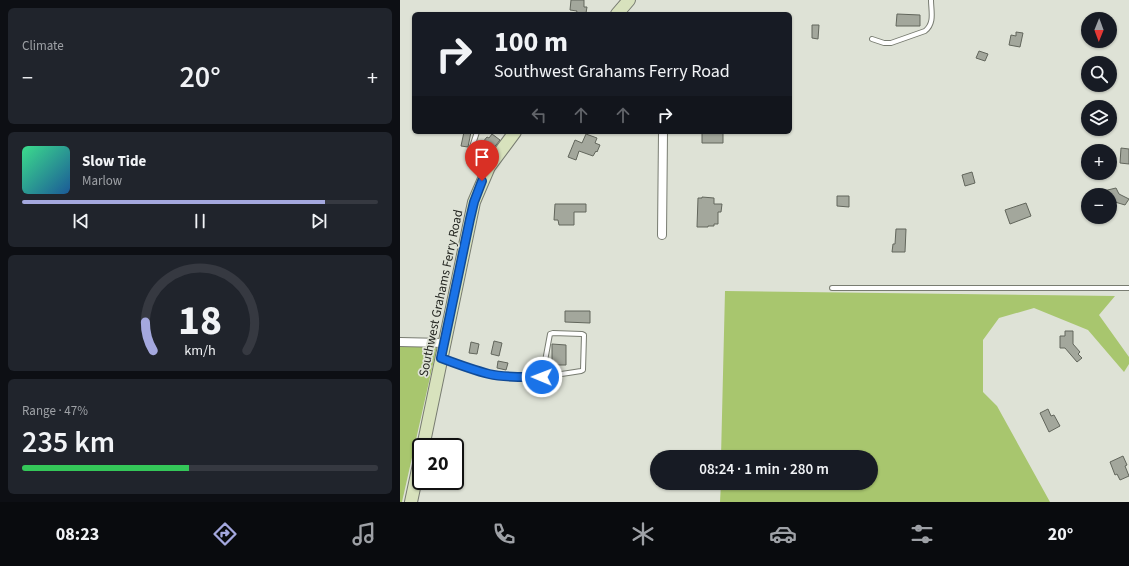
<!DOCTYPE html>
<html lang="en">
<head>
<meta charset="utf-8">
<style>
	body { margin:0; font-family:"Source Sans 3",sans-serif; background:#20242c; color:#f1f3f6; height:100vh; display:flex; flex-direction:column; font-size:15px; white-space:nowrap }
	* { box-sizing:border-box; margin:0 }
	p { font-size:13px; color:#9ea1a6 }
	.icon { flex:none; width:22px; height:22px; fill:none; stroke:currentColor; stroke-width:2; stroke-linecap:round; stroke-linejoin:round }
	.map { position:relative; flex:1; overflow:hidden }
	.side { display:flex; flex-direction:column; gap:8px; padding:8px; background:#0d0f14; width:400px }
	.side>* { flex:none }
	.guide { position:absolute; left:12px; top:12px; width:380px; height:122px; border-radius:6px; box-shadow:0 1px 3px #0004; background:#171b24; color:#f1f3f6; overflow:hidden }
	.needle { width:26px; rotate:181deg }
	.tools { position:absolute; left:681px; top:12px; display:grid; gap:8px }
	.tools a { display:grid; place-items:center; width:36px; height:36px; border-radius:50%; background:#171b24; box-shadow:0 1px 3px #0004; font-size:20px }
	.speed { position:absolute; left:12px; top:438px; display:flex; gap:8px; font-size:20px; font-weight:700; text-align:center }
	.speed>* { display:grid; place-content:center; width:52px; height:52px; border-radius:50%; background:#171b24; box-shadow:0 1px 3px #0004; line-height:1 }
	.speed .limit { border:2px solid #111; border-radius:6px; background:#fff; color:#111 }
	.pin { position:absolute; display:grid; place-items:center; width:34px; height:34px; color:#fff; margin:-41px -17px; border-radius:50% 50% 50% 0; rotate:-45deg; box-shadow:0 0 4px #0007 }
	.pin .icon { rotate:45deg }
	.me { position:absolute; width:44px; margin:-22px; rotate:271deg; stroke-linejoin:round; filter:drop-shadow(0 0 3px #0008) }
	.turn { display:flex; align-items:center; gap:14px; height:84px; padding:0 16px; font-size:18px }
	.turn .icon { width:52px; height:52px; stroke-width:2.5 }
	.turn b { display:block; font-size:28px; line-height:34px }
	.lanes { display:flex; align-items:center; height:38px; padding:0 16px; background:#0003; justify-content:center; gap:20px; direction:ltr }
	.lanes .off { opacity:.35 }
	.big { font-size:30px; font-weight:600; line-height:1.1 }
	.side .card { flex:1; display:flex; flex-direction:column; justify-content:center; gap:6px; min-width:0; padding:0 14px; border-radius:6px; background:#20242c }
	.side .dial { align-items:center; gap:0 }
	.dial svg { height:104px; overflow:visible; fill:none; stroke:#363941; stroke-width:7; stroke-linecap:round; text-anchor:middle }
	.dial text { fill:#f1f3f6; stroke:none }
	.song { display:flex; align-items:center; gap:12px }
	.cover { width:48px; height:48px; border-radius:6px; background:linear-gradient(135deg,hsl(150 70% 55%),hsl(210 70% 35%)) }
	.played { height:4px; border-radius:2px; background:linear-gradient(90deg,#a4a8de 85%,#363941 85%) }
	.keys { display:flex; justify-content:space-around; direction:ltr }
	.heat { display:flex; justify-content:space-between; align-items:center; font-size:22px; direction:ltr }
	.charge { height:6px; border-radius:3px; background:linear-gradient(90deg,#34c759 47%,#363941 0) }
	.trip { position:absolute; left:250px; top:450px; width:228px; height:40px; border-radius:20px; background:#171b24; box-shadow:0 1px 3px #0004; font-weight:600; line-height:40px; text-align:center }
	.menu { display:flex; height:64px; justify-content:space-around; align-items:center; background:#090b0e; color:#9ea1a6 }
	.menu .icon { width:28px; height:28px }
	.menu .current { color:#a4a8de }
	.menu b { font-size:18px; color:#f1f3f6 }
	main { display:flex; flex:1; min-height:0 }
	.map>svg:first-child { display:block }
	.green { fill:#a8c66e }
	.building { fill:#a3a79c; stroke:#62665c }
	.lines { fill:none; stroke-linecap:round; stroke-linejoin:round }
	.service-casing { stroke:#787c71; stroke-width:6 }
	.minor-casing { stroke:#787c71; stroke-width:10 }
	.secondary-casing { stroke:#787c71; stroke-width:14 }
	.service { stroke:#fff; stroke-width:4 }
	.minor { stroke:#fff; stroke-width:8 }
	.secondary { stroke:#d8e2bd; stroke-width:12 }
	.route-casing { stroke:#114b97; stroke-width:10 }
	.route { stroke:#1a73e8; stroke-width:7 }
	.labels { text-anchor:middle; stroke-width:3.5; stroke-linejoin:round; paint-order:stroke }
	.street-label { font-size:13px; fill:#232520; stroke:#dee2d6 }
</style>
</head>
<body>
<main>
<section class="side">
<div class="card"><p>Climate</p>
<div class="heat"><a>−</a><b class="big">20°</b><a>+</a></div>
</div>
<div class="card">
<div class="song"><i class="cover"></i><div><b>Slow Tide</b><p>Marlow</p></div></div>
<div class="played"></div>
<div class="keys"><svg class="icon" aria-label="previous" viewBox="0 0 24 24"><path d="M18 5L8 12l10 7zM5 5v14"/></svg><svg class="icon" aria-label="pause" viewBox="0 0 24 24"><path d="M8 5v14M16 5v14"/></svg><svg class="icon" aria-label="next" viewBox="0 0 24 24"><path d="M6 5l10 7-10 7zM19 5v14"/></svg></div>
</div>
<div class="card dial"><svg viewBox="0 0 100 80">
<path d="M14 69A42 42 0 1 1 86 69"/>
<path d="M14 69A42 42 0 0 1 8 47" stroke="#a4a8de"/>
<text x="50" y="56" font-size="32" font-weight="700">18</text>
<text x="50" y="72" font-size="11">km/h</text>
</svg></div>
<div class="card"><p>Range · 47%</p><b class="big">235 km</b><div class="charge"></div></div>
</section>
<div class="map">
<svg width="729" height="502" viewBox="0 0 729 502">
	<rect width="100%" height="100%" fill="#dee2d6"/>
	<path class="green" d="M 325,291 L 715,296 L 699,315 L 729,357 L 729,364 L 724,372 L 688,330 L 634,308 L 599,318 L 583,340 L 583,392 L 597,406 L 650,502 L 320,502 L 321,483 L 471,483 L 471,457 L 321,457 Z
		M 0,345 L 37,346 L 2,502 L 0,502 Z"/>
	<path class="building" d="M 171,0 L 184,0 L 184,7 L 187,7 L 186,13 L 176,14 L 177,11 L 170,10 Z
		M 497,14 L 520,15 L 520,26 L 496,26 Z
		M 412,25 L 419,25 L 418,39 L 412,38 Z
		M 616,32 L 623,33 L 620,47 L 609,45 L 611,35 L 616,36 Z
		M 579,51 L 588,54 L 585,61 L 576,58 Z
		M 64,132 L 71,132 L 68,147 L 61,146 Z
		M 302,132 L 323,132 L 323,143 L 302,143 Z
		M 92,134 L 100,140 L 88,155 L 85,152 L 79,160 L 74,156 L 79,150 L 77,149 L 87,137 L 89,138 Z
		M 186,134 L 197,138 L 195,143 L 200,145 L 197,152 L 196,151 L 193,156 L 179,151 L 176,160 L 168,157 L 175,140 L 182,143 Z
		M 721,148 L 729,149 L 729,164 L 720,163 Z
		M 572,172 L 575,183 L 565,186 L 562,175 Z
		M 716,188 L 719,194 L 729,199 L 725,205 L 715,202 L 710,203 L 710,195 L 695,195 L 695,193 Z
		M 437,196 L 449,196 L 449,207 L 437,206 Z
		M 302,197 L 314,198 L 314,204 L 322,204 L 321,212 L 318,212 L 318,224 L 314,224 L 314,226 L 308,226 L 308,227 L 297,227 L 298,198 L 302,198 Z
		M 626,203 L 631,216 L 610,224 L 605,210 Z
		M 155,204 L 186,204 L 186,212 L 174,212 L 174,225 L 159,225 L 158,220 L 154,220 Z
		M 496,229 L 506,229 L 505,252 L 492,252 L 493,244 L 495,244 Z
		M 165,311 L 190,311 L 190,323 L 165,322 Z
		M 665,331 L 673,331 L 673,344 L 680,352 L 678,354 L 682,358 L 677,362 L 665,348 L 660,348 L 660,336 L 665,336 Z
		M 94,341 L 102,343 L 99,356 L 91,354 Z
		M 71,342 L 79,344 L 77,354 L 69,353 Z
		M 152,344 L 166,345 L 166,365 L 152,365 Z
		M 98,361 L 108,363 L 106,370 L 97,368 Z
		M 648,409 L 651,416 L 654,415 L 660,426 L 649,432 L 640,413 Z
		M 723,456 L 727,465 L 725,466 L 729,476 L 720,480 L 717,474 L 715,475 L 710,462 Z"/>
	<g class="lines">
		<defs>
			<path id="service" d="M 472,39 L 484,43 L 491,43 L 525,31 C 535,23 531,11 531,0
				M 77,132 L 69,156 L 69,159 L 87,170
				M 432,288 L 729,288
				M 43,359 C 59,365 75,371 91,374 C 122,380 151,376 181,371 L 183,370 L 184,335 L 182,334 L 153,333 L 150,334 L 142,377"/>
			<path id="minor" d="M 262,235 L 263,132
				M 0,342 L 44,343"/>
			<path id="secondary" d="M 217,14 L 229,0
				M 23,447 L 74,202 L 89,167 L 115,132
				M 11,502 L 21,455"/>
		</defs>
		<use href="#service" class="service-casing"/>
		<use href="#minor" class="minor-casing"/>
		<use href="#secondary" class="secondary-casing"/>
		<use href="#service" class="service"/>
		<use href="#minor" class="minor"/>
		<use href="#secondary" class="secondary"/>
	</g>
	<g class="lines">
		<defs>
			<path id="route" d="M 82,181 L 74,202 L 70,219 L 41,358 C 57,364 73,370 89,374 C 106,378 125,377 142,377"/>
		</defs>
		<use href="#route" class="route-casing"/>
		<use href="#route" class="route"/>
	</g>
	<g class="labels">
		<g class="street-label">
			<text transform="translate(40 293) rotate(-78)" y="5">Southwest Grahams Ferry Road</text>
		</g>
	</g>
</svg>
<div class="tools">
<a><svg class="needle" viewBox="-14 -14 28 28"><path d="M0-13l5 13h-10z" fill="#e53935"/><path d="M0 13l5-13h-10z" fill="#9ea1a6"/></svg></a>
<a><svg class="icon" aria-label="search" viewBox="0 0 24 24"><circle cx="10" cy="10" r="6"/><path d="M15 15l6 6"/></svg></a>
<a><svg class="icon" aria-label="layers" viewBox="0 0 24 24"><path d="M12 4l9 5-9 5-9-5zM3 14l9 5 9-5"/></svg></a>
<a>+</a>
<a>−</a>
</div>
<div class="speed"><div class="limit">20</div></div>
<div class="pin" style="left:82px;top:181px;background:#d93025"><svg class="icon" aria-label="arrive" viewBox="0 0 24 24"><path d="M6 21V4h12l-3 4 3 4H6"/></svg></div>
<svg class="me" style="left:142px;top:377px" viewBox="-20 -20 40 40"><circle r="17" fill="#1a73e8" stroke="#fff" stroke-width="3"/><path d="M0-11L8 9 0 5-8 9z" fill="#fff"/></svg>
<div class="trip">08:24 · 1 min · 280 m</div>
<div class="guide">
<div class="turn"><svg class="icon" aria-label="right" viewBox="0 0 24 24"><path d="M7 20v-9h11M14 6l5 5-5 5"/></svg><div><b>100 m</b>Southwest Grahams Ferry Road</div></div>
<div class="lanes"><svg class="icon off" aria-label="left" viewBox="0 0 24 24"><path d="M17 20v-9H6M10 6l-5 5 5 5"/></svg><svg class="icon off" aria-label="ahead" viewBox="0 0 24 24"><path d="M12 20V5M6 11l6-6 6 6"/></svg><svg class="icon off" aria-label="ahead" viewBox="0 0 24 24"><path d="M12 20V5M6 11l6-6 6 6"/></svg><svg class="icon" aria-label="right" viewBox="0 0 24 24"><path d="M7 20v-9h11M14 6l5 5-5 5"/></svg></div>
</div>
</div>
</main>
<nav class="menu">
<b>08:23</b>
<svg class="icon current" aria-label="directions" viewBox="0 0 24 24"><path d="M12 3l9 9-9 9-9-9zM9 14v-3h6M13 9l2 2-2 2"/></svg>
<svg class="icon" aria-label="music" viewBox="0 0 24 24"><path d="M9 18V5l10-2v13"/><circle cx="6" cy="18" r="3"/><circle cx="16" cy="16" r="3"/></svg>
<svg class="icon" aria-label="phone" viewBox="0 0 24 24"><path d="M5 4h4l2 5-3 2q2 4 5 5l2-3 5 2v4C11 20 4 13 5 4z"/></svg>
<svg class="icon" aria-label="climate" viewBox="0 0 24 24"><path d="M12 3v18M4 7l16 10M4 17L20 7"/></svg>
<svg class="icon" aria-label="car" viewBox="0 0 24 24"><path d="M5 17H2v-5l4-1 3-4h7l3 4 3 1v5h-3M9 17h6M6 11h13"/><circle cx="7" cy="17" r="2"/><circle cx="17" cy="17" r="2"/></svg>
<svg class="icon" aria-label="filters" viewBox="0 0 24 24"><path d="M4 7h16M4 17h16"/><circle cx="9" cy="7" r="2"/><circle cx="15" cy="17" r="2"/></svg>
<b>20°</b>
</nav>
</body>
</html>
